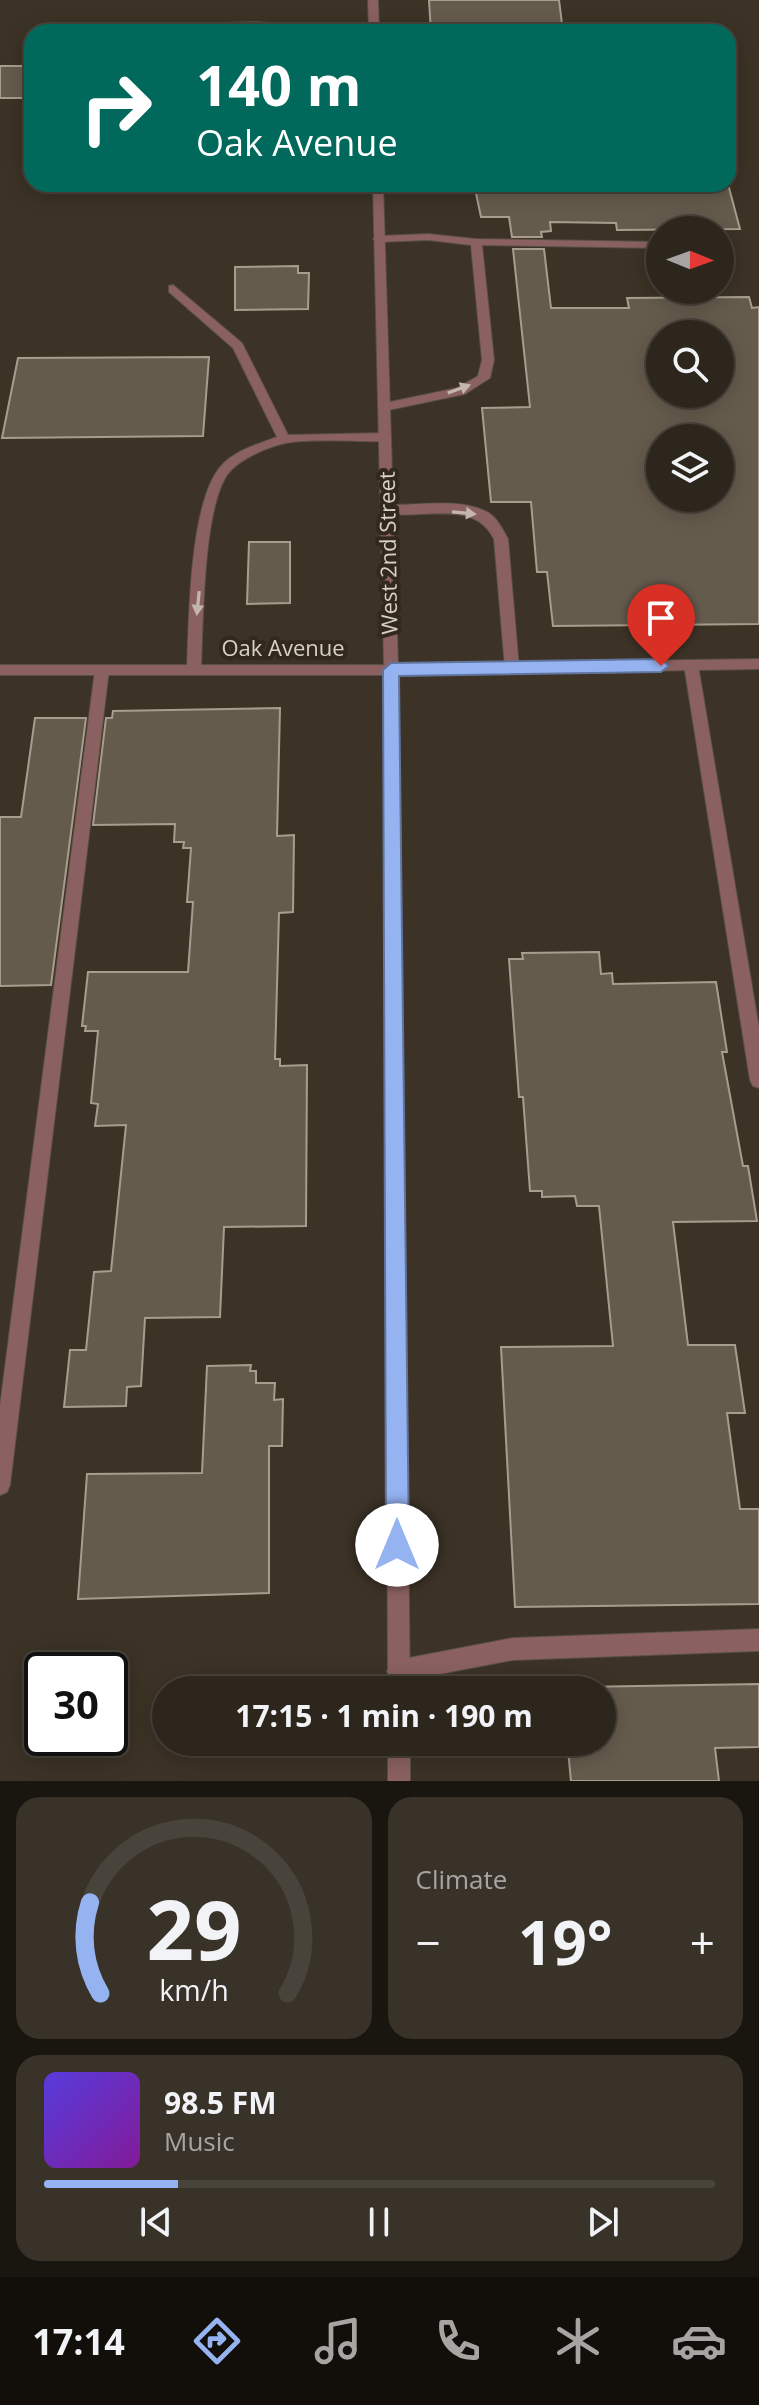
<!DOCTYPE html>
<html lang="en">
<head>
<meta charset="utf-8">
<style>
	body { margin:0; font-family:"Open Sans",sans-serif; background:#393229; color:#f1f3f6; height:100vh; display:flex; flex-direction:column; font-size:30px; white-space:nowrap }
	* { box-sizing:border-box; margin:0 }
	p { font-size:26px; color:#a7a5a3 }
	.icon { flex:none; width:44px; height:44px; fill:none; stroke:currentColor; stroke-width:2; stroke-linecap:round; stroke-linejoin:round }
	.map { position:relative; height:1781px; overflow:hidden }
	.drawer { display:flex; flex-direction:column; gap:16px; padding:16px; background:#19150f; flex:1 }
	.drawer>* { flex:none }
	.guide { position:absolute; left:24px; top:24px; width:712px; height:168px; border-radius:24px; box-shadow:0 4px 20px #0003,0 0 0 2px #48433b; background:#00695c; color:#fff; overflow:hidden }
	.needle { width:52px; rotate:91deg }
	.buttons { position:absolute; left:646px; top:216px; display:grid; gap:16px }
	.buttons a { display:grid; place-items:center; width:88px; height:88px; border-radius:50%; background:#2d261c; box-shadow:0 4px 20px #0003,0 0 0 2px #48433b; font-size:40px }
	.speed { position:absolute; left:24px; top:1652px; display:flex; gap:16px; font-size:40px; font-weight:700; text-align:center }
	.speed>* { display:grid; place-content:center; width:104px; height:104px; border-radius:50%; background:#2d261c; box-shadow:0 4px 20px #0003,0 0 0 2px #48433b; line-height:1 }
	.speed .limit { border:4px solid #111; border-radius:12px; background:#fff; color:#111 }
	.pin { position:absolute; display:grid; place-items:center; width:68px; height:68px; color:#fff; margin:-82px -34px; border-radius:50% 50% 50% 0; rotate:-45deg; box-shadow:0 0 8px #0007 }
	.pin .icon { rotate:45deg }
	.me { position:absolute; width:88px; margin:-44px; rotate:0deg; stroke-linejoin:round; filter:drop-shadow(0 0 6px #0008) }
	.turn { display:flex; align-items:center; gap:28px; height:168px; padding:0 40px; font-size:36px }
	.turn .icon { width:104px; height:104px; stroke-width:2.5 }
	.turn b { display:block; font-size:56px; line-height:68px }
	.big { font-size:60px; font-weight:700; line-height:1.1 }
	.drawer .tile { flex:1; display:flex; flex-direction:column; justify-content:center; gap:12px; min-width:0; padding:0 28px; border-radius:24px; background:#393229 }
	.drawer .dial { align-items:center; gap:0 }
	.dial svg { height:208px; overflow:visible; fill:none; stroke:#48433b; stroke-width:7; stroke-linecap:round; text-anchor:middle }
	.dial text { fill:#f1f3f6; stroke:none }
	.song { display:flex; align-items:center; gap:24px }
	.cover { width:96px; height:96px; border-radius:12px; background:linear-gradient(135deg,hsl(250 70% 55%),hsl(290 70% 35%)) }
	.played { height:8px; border-radius:4px; background:linear-gradient(90deg,#95b2f1 20%,#48433b 20%) }
	.keys { display:flex; justify-content:space-around; direction:ltr }
	.heat { display:flex; justify-content:space-between; align-items:center; font-size:44px; direction:ltr }
	.drawer .tiles { flex:1; display:grid; gap:16px; grid-template-columns:1fr 1fr }
	.tile:last-child { grid-column:span 2 }
	.trip { position:absolute; left:152px; top:1676px; width:464px; height:80px; border-radius:40px; background:#2d261c; box-shadow:0 4px 20px #0003,0 0 0 2px #48433b; font-weight:700; line-height:80px; text-align:center }
	.menu { display:flex; height:128px; justify-content:space-around; align-items:center; background:#120f0b; color:#a7a5a3 }
	.menu .icon { width:56px; height:56px }
	.menu .active { color:#95b2f1 }
	.menu b { font-size:36px; color:#f1f3f6 }
	.map>svg:first-child { display:block }
	.building { fill:#655b4d; stroke:#a89d8d; stroke-width:2; fill-rule:evenodd }
	.lines { fill:none; stroke-linecap:round; stroke-linejoin:round }
	.service-casing { stroke:#584f43; stroke-width:2 }
	.minor-casing { stroke:#584f43; stroke-width:2 }
	.service { fill:#8a6160; fill-rule:evenodd }
	.minor { fill:#8a6160; fill-rule:evenodd }
	.oneway { fill:#c4b5af }
	.route { fill:#95b2f1; stroke:#61749d; stroke-width:2 }
	.labels { text-anchor:middle; stroke-width:8; stroke-linejoin:round; paint-order:stroke }
	.street-label { font-size:22px; fill:#d7d1c9; stroke:#32281c }
</style>
</head>
<body>
<div class="map">
<svg width="759" height="1781" viewBox="0 0 759 1781">
	<rect width="100%" height="100%" fill="#3c3226"/>
	<path class="building" d="M 429,0 L 559,0 L 563,32 L 431,32 Z
		M 0,66 L 32,66 L 32,98 L 0,98 Z
		M 474,184 L 728,184 L 740,229 L 617,230 L 616,223 L 550,222 L 551,231 L 541,232 L 542,237 L 512,237 L 509,217 L 481,217 Z
		M 513,249 L 544,249 L 551,308 L 629,308 L 627,298 L 749,297 L 752,308 L 759,307 L 759,624 L 553,626 L 547,572 L 537,572 L 531,502 L 491,502 L 482,408 L 530,407 ZM 660,334 L 720,334 L 720,394 L 660,394 ZM 660,438 L 720,438 L 720,498 L 660,498 Z
		M 298,266 L 298,273 L 309,273 L 308,309 L 235,310 L 235,267 Z
		M 209,357 L 203,436 L 2,438 L 18,358 Z
		M 249,542 L 290,542 L 290,603 L 247,604 Z
		M 280,708 L 277,836 L 294,835 L 293,912 L 279,913 L 275,1059 L 280,1059 L 280,1066 L 307,1065 L 306,1226 L 224,1227 L 220,1317 L 145,1318 L 141,1386 L 127,1387 L 126,1406 L 64,1407 L 70,1350 L 86,1350 L 94,1272 L 111,1271 L 126,1125 L 95,1126 L 98,1104 L 91,1103 L 98,1031 L 85,1031 L 86,1026 L 82,1026 L 88,972 L 188,972 L 193,902 L 187,902 L 191,848 L 183,848 L 184,842 L 174,842 L 175,824 L 93,825 L 106,718 L 112,718 L 113,711 Z
		M 35,718 L 86,718 L 51,985 L 0,986 L 0,817 L 21,817 Z
		M 599,952 L 601,974 L 612,973 L 613,984 L 716,982 L 727,1052 L 722,1052 L 743,1166 L 748,1166 L 757,1221 L 673,1222 L 688,1345 L 735,1345 L 745,1413 L 727,1413 L 740,1509 L 759,1509 L 759,1604 L 515,1607 L 501,1347 L 613,1346 L 599,1206 L 577,1206 L 575,1196 L 542,1197 L 542,1191 L 530,1191 L 523,1097 L 519,1097 L 509,959 L 523,959 L 522,953 Z
		M 251,1365 L 250,1371 L 256,1371 L 256,1383 L 275,1383 L 274,1400 L 283,1399 L 282,1446 L 269,1446 L 269,1593 L 78,1599 L 87,1474 L 202,1473 L 207,1366 Z
		M 759,1684 L 759,1747 L 715,1748 L 719,1781 L 571,1781 L 568,1750 L 523,1751 L 522,1742 L 602,1742 L 602,1690 L 520,1688 Z"/>
	<g class="lines">
		<defs>
			<path id="service" d="M 256,22 L 299,25 L 316,32 L 256,28 L 131,32 L 141,26 Z
				M 428,234 L 476,239 L 660,242 L 660,248 L 482,245 L 494,360 L 490,378 L 465,394 L 384,411 L 380,410 L 380,404 L 457,388 L 478,376 L 482,360 L 471,245 L 428,240 L 379,242 L 373,239 L 379,236 Z
				M 173,285 L 242,343 L 288,435 L 385,433 L 391,437 L 385,441 C 357,442 313,438 286,443 C 268,447 238,459 227,475 C 203,511 203,624 201,670 L 194,675 L 187,670 C 189,621 189,500 222,465 C 236,450 258,444 277,437 L 233,348 L 169,292 L 169,286 Z
				M 387,505 C 418,506 461,497 489,513 C 498,519 503,530 508,539 L 519,668 L 517,672 L 507,672 L 505,668 L 494,539 C 473,497 419,521 382,513 L 380,510 Z
				M 691,660 L 698,665 L 759,1028 L 759,1088 L 753,1086 L 750,1080 L 684,665 Z
				M 102,665 L 109,670 L 10,1485 L 7,1492 L 0,1495 L 0,1406 L 95,670 Z
				M 759,1629 L 759,1651 L 513,1660 L 398,1682 L 390,1679 L 387,1671 L 390,1663 L 398,1660 L 513,1638 Z"/>
			<path id="minor" d="M 368,0 L 378,0 L 379,32 L 369,32 Z
				M 373,184 L 383,184 L 398,664 L 759,659 L 759,669 L 398,675 L 410,1690 L 388,1690 L 384,675 L 0,675 L 0,665 L 384,665 Z
				M 388,1742 L 410,1742 L 410,1781 L 388,1781 Z"/>
		</defs>
		<use href="#service" class="service-casing"/>
		<use href="#minor" class="minor-casing"/>
		<use href="#service" class="service"/>
		<use href="#minor" class="minor"/>
	</g>
	<defs><path id="oneway-solid" d="M-6-.8H1V-3.2L6.5 0L1 3.2V.8H-6Z" transform="scale(2)"/></defs>
	<g class="oneway">
		<use href="#oneway-solid" transform="translate(459 389) rotate(-20)"/>
		<use href="#oneway-solid" transform="translate(464 513) rotate(5)"/>
		<use href="#oneway-solid" transform="translate(198 603) rotate(96)"/>
	</g>
	<path class="route" d="M 661,659 L 669,666 L 661,672 L 399,676 L 409,1545 L 406,1554 L 397,1557 L 389,1554 L 386,1545 L 383,670 L 391,663 Z"/>
	<g class="labels">
		<g class="street-label">
			<text transform="translate(388 553) rotate(-91)" y="8">West 2nd Street</text>
			<text x="283" y="656">Oak Avenue</text>
		</g>
	</g>
</svg>
<div class="buttons">
<a><svg class="needle" viewBox="-14 -14 28 28"><path d="M0-13l5 13h-10z" fill="#e53935"/><path d="M0 13l5-13h-10z" fill="#a7a5a3"/></svg></a>
<a><svg class="icon" aria-label="search" viewBox="0 0 24 24"><circle cx="10" cy="10" r="6"/><path d="M15 15l6 6"/></svg></a>
<a><svg class="icon" aria-label="layers" viewBox="0 0 24 24"><path d="M12 4l9 5-9 5-9-5zM3 14l9 5 9-5"/></svg></a>
</div>
<div class="speed"><div class="limit">30</div></div>
<div class="pin" style="left:661px;top:666px;background:#d93025"><svg class="icon" aria-label="arrive" viewBox="0 0 24 24"><path d="M6 21V4h12l-3 4 3 4H6"/></svg></div>
<svg class="me" style="left:397px;top:1545px" viewBox="-20 -20 40 40"><circle r="19" fill="#fff"/><path d="M0-13L10 11 0 6-10 11z" fill="#95b2f1"/></svg>
<div class="trip">17:15 · 1 min · 190 m</div>
<div class="guide">
<div class="turn"><svg class="icon" aria-label="right" viewBox="0 0 24 24"><path d="M7 20v-9h11M14 6l5 5-5 5"/></svg><div><b>140 m</b>Oak Avenue</div></div>
</div>
</div>
<section class="drawer">
<div class="tiles">
<div class="tile dial"><svg viewBox="0 0 100 80">
<path d="M14 69A42 42 0 1 1 86 69"/>
<path d="M14 69A42 42 0 0 1 10 34" stroke="#95b2f1"/>
<text x="50" y="56" font-size="32" font-weight="700">29</text>
<text x="50" y="72" font-size="11">km/h</text>
</svg></div>
<div class="tile"><p>Climate</p>
<div class="heat"><a>−</a><b class="big">19°</b><a>+</a></div>
</div>
<div class="tile">
<div class="song"><i class="cover"></i><div><b>98.5 FM</b><p>Music</p></div></div>
<div class="played"></div>
<div class="keys"><svg class="icon" aria-label="previous" viewBox="0 0 24 24"><path d="M18 5L8 12l10 7zM5 5v14"/></svg><svg class="icon" aria-label="pause" viewBox="0 0 24 24"><path d="M8 5v14M16 5v14"/></svg><svg class="icon" aria-label="next" viewBox="0 0 24 24"><path d="M6 5l10 7-10 7zM19 5v14"/></svg></div>
</div>
</div>
</section>
<nav class="menu">
<b>17:14</b>
<svg class="icon active" aria-label="directions" viewBox="0 0 24 24"><path d="M12 3l9 9-9 9-9-9zM9 14v-3h6M13 9l2 2-2 2"/></svg>
<svg class="icon" aria-label="music" viewBox="0 0 24 24"><path d="M9 18V5l10-2v13"/><circle cx="6" cy="18" r="3"/><circle cx="16" cy="16" r="3"/></svg>
<svg class="icon" aria-label="phone" viewBox="0 0 24 24"><path d="M5 4h4l2 5-3 2q2 4 5 5l2-3 5 2v4C11 20 4 13 5 4z"/></svg>
<svg class="icon" aria-label="climate" viewBox="0 0 24 24"><path d="M12 3v18M4 7l16 10M4 17L20 7"/></svg>
<svg class="icon" aria-label="car" viewBox="0 0 24 24"><path d="M5 17H2v-5l4-1 3-4h7l3 4 3 1v5h-3M9 17h6M6 11h13"/><circle cx="7" cy="17" r="2"/><circle cx="17" cy="17" r="2"/></svg>
</nav>
</body>
</html>
